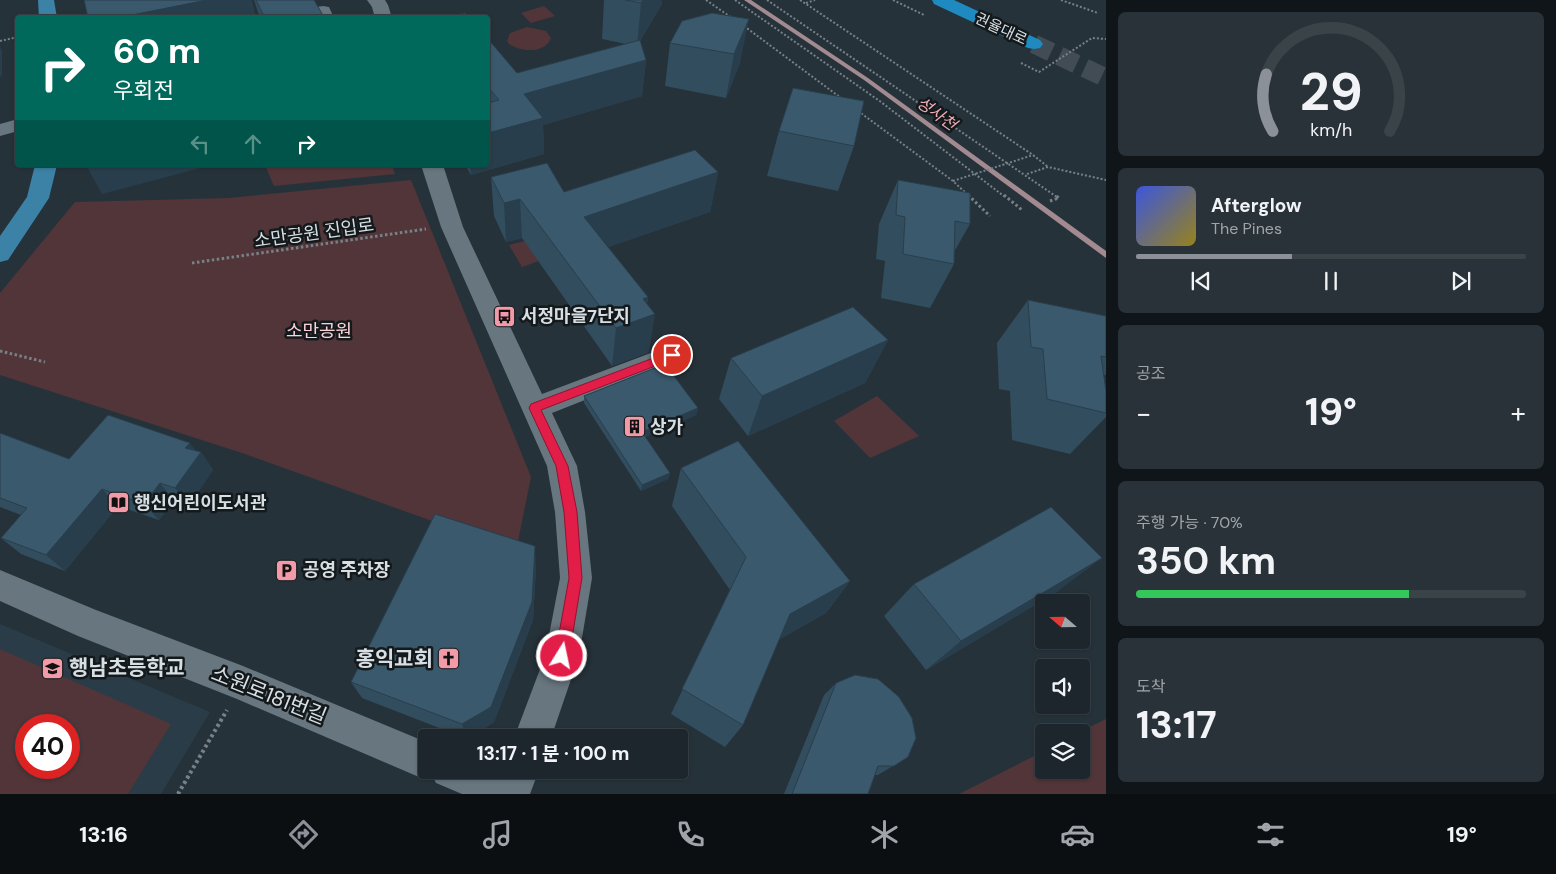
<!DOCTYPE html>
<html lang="ko">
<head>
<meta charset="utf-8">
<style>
	body { margin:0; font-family:"DM Sans","Noto Sans KR",sans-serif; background:#293238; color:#f1f3f6; height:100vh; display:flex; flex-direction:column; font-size:19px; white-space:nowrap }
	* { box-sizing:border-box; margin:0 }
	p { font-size:16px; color:#a0a5a9 }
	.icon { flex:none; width:28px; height:28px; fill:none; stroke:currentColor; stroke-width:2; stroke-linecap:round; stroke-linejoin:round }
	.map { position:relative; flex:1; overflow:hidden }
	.drawer { display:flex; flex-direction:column; gap:12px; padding:12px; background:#0f1518; width:450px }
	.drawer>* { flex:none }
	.hud { position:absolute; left:15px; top:15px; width:475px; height:152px; border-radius:5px; box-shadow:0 1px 4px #0004,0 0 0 1px #3a4348; background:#00695c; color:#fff; overflow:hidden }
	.needle { width:32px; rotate:290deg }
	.buttons { position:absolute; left:1035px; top:594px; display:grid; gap:10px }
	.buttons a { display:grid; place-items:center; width:55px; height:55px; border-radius:5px; background:#1c262c; box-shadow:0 1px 4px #0004,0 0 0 1px #3a4348; font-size:25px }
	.speed { position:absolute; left:15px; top:714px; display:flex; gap:10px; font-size:25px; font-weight:700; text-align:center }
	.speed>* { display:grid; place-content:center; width:65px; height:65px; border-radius:50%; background:#1c262c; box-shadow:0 1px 4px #0004,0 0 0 1px #3a4348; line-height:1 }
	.speed .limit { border:8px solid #d22; background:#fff; color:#111 }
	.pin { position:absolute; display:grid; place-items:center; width:42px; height:42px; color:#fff; margin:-21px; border:2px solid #fff; border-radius:50%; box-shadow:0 1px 5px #0007 }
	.me { position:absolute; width:55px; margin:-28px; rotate:10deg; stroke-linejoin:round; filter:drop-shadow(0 0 4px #0008) }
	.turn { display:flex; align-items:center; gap:18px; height:105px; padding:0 15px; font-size:22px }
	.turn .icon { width:65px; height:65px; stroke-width:2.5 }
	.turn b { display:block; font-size:35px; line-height:42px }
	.lanes { display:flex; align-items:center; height:48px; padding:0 15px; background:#0003; justify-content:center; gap:25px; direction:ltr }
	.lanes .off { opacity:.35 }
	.big { font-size:38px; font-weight:700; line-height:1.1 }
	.drawer .card { flex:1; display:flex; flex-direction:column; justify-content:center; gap:8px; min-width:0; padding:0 18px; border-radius:8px; background:#293238 }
	.drawer .dial { align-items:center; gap:0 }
	.dial svg { height:130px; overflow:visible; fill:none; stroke:#3a4348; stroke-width:7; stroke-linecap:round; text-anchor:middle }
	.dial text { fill:#f1f3f6; stroke:none }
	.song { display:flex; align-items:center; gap:15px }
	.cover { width:60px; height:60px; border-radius:8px; background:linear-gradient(135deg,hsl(230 70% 55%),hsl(50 70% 35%)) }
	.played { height:5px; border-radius:2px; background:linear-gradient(90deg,#8c9099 40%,#3a4348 40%) }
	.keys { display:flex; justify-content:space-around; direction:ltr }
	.heat { display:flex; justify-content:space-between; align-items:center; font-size:28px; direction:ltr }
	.charge { height:8px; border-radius:4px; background:linear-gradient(90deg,#34c759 70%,#3a4348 0) }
	.trip { position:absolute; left:418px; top:729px; width:270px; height:50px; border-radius:5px; background:#1c262c; box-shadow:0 1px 4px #0004,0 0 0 1px #3a4348; font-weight:700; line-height:50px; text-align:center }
	.tab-bar { display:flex; height:80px; justify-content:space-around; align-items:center; background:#0b0f12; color:#a0a5a9 }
	.tab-bar .icon { width:35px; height:35px }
	.tab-bar .active { color:#8c9099 }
	.tab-bar b { font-size:22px; color:#f1f3f6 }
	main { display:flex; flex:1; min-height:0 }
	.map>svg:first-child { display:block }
	.built { fill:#2a3c48; fill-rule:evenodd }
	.green { fill:#513539; fill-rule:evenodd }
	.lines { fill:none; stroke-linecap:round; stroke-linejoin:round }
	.stream { fill:#a28a90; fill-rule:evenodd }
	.highway-tunnel { stroke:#414c54; stroke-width:19; stroke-dasharray:19 9; stroke-linecap:butt }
	.path-far2 { stroke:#778188; stroke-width:2; stroke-dasharray:2 2; stroke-linecap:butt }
	.path-far1 { stroke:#778188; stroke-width:3; stroke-dasharray:2.5 2.5; stroke-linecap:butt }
	.path { stroke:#778188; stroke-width:4; stroke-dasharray:3 3; stroke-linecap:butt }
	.minor { fill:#68767f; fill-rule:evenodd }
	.major { fill:#3c82a6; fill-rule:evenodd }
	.highway { fill:#1f8ac0; fill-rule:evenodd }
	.wall { fill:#324d5e }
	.shaded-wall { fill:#293e4c }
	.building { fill:#3a596d; stroke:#293e4c }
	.route { fill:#e11d48; stroke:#92132f }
	.labels { text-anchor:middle; stroke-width:5; stroke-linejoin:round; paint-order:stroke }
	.far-street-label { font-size:15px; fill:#d7dfe4; stroke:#14191c }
	.far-water-label { font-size:16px; font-style:italic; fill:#f0adb7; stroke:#14191c }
	.street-label { font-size:18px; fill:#d7dfe4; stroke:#14191c }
	.poi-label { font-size:18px; font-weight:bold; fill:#d7dfe4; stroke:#14191c; text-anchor:start }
	.park-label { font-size:18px; fill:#fcd2d8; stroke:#14191c }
	.near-poi-label { font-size:21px; font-weight:bold; fill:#d7dfe4; stroke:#14191c; text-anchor:end }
	.near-street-label { font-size:21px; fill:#d7dfe4; stroke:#14191c }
</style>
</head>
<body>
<main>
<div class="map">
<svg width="1106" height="794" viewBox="0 0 1106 794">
	<rect width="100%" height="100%" fill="#26323a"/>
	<path class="built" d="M 0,624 L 210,712 L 161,794 L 0,794 ZM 26,725 L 69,725 L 69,768 L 26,768 Z"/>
	<path class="green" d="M 544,6 L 555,16 L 531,23 L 521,13 Z
		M 527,27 L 546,31 L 551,38 C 545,54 521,52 509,44 L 507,41 L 510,33 Z
		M 265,165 L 392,165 L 395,174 L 274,186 Z
		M 411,180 L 531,477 L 516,551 L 242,453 L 0,375 L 0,293 L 75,202 L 229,198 Z
		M 562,232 L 572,249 L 522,267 L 509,245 Z
		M 877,396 L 919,436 L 870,458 L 834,421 Z
		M 0,649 L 171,724 L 128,794 L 0,794 ZM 26,725 L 69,725 L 69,768 L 26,768 Z
		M 1106,719 L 1106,794 L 959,794 L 1044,751 L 1044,770 L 1081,770 L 1080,732 Z"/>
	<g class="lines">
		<path class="stream" d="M 744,0 L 751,0 L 868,78 L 1106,251 L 1106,258 L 864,80 Z"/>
		<path class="highway-tunnel" d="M 1034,44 L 1106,78"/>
		<path class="path-far2" d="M 706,0 L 732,18
			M 735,0 L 881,102 L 1005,197
			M 767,0 L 1057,197
			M 800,0 L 1033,155 L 1048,167
			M 893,0 L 924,15
			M 1061,0 L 1098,13
			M 806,3 L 815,0
			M 744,26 L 841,98
			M 0,41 L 18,37
			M 1021,63 L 1039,72 L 1092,38 L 1106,39
			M 858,111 L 953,181 L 970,197
			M 1027,174 L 1048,167 L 1106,180
			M 953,181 L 1033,155"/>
		<path class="path-far1" d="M 968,195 L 990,216
			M 1004,195 L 1022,210
			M 1050,201 L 1059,198 L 1055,195
			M 192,263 L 426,229
			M 0,351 L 45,362"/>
		<path class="path" d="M 178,794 L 227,710"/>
		<path class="minor" d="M 367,0 L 385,0 L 388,5 L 392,18 L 375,18 L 372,7 Z
			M 323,6 L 329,7 L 334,18 L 271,18 L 273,14 L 279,13 Z
			M 18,119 L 18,131 L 0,136 L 0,124 Z
			M 421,165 L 443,165 L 463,227 L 542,394 L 672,345 L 681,348 L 685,355 L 681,362 L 552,413 L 577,466 L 585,512 L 592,578 L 579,656 L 551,738 L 514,738 L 545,656 L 560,578 L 555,512 L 547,466 L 441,227 Z
			M 0,570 L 96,610 L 243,666 L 426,742 L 426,770 L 501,772 L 501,770 L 539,770 L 530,794 L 462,794 L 436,783 L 433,777 L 426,780 L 237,699 L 78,636 L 0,601 Z"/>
		<path class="major" d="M 38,0 L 54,0 L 57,18 L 39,18 Z
			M 35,165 L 57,165 L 49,198 L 8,260 L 0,262 L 0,236 L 27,197 Z"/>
		<path class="highway" d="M 932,0 L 954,0 L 1040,40 L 1043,44 L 1040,48 L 1034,49 L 1028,48 L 934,4 Z"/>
	</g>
	<path class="wall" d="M 254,0 L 314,0 L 324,18 L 260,18 Z
		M 604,0 L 662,0 L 662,4 L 640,41 L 646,60 L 642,96 L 543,125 L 544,154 L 471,175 L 465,165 L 488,165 L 488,39 L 517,73 L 626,44 L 602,39 Z
		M 712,13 L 740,63 L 726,98 L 665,86 L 670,43 Z
		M 779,131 L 854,146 L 838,191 L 767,176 Z
		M 718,172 L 710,212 L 608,247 L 648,297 L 647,304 L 649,352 L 612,366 L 522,238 L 506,242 L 494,216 L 491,177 L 564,192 Z
		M 898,180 L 970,224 L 954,252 L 954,264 L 930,308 L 881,298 L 885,261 L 876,259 L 879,224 Z
		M 1028,300 L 1106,316 L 1106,374 L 1104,376 L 1106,391 L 1106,417 L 1070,454 L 1012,440 L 1010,391 L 999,389 L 997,343 Z
		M 888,340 L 865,383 L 748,436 L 719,399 L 731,358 Z
		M 584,396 L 698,408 L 696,415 L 645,437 L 670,473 L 668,479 L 641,491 L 584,403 Z
		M 0,433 L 69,459 L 195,451 L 201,452 L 213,470 L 189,505 L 174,501 L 159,520 L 118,506 L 65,571 L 21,554 L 1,538 L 21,515 L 0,507 Z
		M 681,468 L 850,581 L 826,613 L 779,639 L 743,725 L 725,747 L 671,714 L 730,590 L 672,506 Z
		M 536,567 L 533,620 L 494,722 L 469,738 L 465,738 L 362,698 L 351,682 Z
		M 914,584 L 1058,591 L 926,670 L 884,616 Z
		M 836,683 L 908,757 L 878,775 L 875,775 L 868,794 L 784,794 L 824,695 Z"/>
	<path class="shaded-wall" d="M 207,0 L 252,0 L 256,18 L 117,18 Z
		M 643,0 L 662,0 L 662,4 L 637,46 L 641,3 Z
		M 749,19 L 740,63 L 726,98 L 734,54 Z
		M 0,46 L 2,51 L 2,78 L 0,75 Z
		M 646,60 L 642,96 L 543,125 L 544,154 L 471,175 L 470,165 L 488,165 L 488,133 L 524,94 Z
		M 86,165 L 212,165 L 102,194 Z
		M 718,172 L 710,212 L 583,256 L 584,217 Z
		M 520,199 L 522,238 L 506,242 L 504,203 Z
		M 648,297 L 645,318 L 655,314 L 649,352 L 612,366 L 616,328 L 643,299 Z
		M 888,340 L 865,383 L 748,436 L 762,396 Z
		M 698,408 L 696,415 L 641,439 L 642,432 Z
		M 190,443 L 199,455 L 201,452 L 213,470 L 189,505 L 175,488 L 185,448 Z
		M 670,473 L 668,479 L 641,491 L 642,485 Z
		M 160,483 L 174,501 L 159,520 L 144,504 Z
		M 102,489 L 118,506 L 65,571 L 46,555 Z
		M 535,546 L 536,567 L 533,620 L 494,722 L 469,738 L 467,738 L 462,724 Z
		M 1102,558 L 1058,591 L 926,670 L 961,641 Z
		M 850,581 L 826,613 L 770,645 L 790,614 Z"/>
	<path class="building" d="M 84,0 L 207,0 L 117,18 L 88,18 Z
		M 256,0 L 314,0 L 324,17 L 265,18 Z
		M 625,0 L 643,0 L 641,3 Z
		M 465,13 L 469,18 L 444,18 Z
		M 712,13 L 749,19 L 734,54 L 670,43 L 682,21 Z
		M 488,39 L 517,73 L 640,40 L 646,60 L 524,94 L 543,118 L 488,133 L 488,103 L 499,100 L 488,87 Z
		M 793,88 L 864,101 L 854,146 L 779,131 Z
		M 695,150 L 718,172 L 584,217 L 648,297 L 643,299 L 655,314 L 616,328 L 520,199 L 504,203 L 491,177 L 547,163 L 564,192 Z
		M 898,180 L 970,193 L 970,224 L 955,221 L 954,264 L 903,254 L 905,217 L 896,215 Z
		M 1028,300 L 1106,316 L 1106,357 L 1101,356 L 1106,391 L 1106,413 L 1047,399 L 1043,349 L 1031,347 Z
		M 853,307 L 888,340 L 762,396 L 731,358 Z
		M 665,364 L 698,408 L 642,432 L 670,473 L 642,485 L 584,396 Z
		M 108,415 L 190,443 L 185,448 L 201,452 L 175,488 L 160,483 L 144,504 L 102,489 L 46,555 L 1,538 L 27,508 L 0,498 L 0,433 L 69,459 Z
		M 738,441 L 850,581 L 790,614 L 743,725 L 682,689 L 746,557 L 681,468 Z
		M 1051,507 L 1102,558 L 961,641 L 914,584 Z
		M 435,514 L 535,546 L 532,602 L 491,707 L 462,724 L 351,682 Z
		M 855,675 L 878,679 L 899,697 L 912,718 L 916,738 L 908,757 L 894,766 L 878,766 L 868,794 L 792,794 L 836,683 Z"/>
	<path class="route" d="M 672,351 L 677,355 L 676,358 L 541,410 L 568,466 L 577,512 L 582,578 L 569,656 L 567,661 L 562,663 L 557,661 L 555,656 L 569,578 L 564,512 L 556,466 L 529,408 L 531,404 Z"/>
	<defs>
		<symbol id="bus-square" viewBox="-11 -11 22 22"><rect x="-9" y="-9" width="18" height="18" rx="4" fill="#f39aa9" stroke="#14191c"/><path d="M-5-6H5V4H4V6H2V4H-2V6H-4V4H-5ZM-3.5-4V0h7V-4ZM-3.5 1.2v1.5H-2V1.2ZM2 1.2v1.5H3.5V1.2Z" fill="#111"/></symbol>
		<symbol id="building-square" viewBox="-11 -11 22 22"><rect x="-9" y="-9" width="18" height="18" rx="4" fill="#f39aa9" stroke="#14191c"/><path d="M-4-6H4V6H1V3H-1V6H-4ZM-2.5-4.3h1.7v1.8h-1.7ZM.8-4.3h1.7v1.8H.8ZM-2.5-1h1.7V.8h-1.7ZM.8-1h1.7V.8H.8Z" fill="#111"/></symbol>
		<symbol id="library-square" viewBox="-11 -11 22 22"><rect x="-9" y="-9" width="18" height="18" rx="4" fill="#f39aa9" stroke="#14191c"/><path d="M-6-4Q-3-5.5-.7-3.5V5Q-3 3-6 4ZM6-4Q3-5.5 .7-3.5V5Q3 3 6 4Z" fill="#111"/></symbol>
		<symbol id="parking-square" viewBox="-11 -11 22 22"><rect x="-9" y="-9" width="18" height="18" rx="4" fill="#f39aa9" stroke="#14191c"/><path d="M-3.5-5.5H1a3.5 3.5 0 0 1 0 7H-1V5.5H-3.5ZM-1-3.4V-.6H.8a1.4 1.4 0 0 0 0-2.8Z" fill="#111"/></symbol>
		<symbol id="church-square" viewBox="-11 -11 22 22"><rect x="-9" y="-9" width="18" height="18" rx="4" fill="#f39aa9" stroke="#14191c"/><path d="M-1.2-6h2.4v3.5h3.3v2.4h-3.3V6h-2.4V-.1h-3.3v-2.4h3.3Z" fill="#111"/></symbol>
		<symbol id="school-square" viewBox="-11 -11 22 22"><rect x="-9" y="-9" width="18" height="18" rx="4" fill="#f39aa9" stroke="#14191c"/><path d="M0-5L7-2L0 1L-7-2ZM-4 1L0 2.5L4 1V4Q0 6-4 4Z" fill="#111"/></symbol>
	</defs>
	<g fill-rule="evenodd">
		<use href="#bus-square" x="492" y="304" width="25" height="25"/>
		<use href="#building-square" x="622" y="414" width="25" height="25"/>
		<use href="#library-square" x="106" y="490" width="25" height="25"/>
		<use href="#parking-square" x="274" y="558" width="25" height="25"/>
		<use href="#church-square" x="436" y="646" width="25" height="25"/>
		<use href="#school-square" x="40" y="656" width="25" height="25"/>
	</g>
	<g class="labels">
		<g class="far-street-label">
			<text transform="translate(1001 29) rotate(25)" y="5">권율대로</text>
		</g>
		<g class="far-water-label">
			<text transform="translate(937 113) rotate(36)" y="6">성사천</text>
		</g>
		<g class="street-label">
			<text transform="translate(314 233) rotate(-8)" y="6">소만공원 진입로</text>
		</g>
		<g class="poi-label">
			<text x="521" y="322">서정마을7단지</text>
			<text x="650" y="433">상가</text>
			<text x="134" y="509">행신어린이도서관</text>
			<text x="303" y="576">공영 주차장</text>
		</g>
		<g class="park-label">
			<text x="319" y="337">소만공원</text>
		</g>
		<g class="near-poi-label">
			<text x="433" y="666">홍익교회</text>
			<text x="69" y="675" text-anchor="start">행남초등학교</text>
		</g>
		<g class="near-street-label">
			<text transform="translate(269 695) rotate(22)" y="7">소원로181번길</text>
		</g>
	</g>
</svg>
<div class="buttons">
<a><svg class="needle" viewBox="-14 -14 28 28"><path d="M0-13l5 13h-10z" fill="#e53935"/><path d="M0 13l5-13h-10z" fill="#a0a5a9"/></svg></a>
<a><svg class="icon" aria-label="sound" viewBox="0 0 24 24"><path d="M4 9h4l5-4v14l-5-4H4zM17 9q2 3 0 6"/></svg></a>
<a><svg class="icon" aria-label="layers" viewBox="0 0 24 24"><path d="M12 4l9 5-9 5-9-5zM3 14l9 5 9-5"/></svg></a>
</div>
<div class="speed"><div class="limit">40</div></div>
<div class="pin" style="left:672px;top:355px;background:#d93025"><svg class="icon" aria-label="arrive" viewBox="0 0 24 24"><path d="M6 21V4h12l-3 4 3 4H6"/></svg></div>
<svg class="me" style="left:562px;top:656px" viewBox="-20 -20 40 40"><circle r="17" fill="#e11d48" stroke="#fff" stroke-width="3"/><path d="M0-11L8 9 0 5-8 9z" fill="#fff"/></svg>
<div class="trip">13:17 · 1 분 · 100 m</div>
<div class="hud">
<div class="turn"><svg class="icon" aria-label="right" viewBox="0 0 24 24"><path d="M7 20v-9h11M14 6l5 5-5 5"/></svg><div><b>60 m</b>우회전</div></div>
<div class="lanes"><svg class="icon off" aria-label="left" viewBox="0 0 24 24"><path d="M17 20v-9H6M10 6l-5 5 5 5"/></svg><svg class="icon off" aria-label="ahead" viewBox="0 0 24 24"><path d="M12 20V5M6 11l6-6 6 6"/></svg><svg class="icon" aria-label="right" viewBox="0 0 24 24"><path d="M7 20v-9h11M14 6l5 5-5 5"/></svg></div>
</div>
</div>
<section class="drawer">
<div class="card dial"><svg viewBox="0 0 100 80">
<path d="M14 69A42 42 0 1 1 86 69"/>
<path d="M14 69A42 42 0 0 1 10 34" stroke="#8c9099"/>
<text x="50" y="56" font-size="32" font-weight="700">29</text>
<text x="50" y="72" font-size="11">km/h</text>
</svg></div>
<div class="card">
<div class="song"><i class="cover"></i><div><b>Afterglow</b><p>The Pines</p></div></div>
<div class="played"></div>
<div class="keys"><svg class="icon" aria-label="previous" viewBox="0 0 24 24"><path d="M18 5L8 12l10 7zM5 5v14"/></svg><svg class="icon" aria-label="pause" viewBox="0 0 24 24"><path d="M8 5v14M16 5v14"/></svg><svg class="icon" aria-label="next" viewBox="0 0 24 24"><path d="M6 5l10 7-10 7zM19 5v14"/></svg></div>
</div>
<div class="card"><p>공조</p>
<div class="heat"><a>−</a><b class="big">19°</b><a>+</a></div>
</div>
<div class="card"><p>주행 가능 · 70%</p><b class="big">350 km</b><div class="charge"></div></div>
<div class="card"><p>도착</p><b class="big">13:17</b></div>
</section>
</main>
<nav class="tab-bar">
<b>13:16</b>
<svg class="icon active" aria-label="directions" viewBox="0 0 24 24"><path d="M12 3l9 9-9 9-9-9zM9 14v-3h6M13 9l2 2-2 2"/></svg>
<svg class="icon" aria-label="music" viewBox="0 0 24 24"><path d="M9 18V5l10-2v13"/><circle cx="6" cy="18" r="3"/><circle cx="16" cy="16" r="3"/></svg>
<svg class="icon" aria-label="phone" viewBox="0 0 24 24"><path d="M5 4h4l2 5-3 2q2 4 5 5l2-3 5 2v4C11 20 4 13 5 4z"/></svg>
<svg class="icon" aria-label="climate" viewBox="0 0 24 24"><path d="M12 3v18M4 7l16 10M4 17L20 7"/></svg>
<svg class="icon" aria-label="car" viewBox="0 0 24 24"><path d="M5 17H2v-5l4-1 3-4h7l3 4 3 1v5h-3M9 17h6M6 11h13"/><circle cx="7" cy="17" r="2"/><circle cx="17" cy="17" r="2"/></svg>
<svg class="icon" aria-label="filters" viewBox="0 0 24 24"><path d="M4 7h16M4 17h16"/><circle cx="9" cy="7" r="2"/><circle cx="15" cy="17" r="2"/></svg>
<b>19°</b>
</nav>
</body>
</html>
